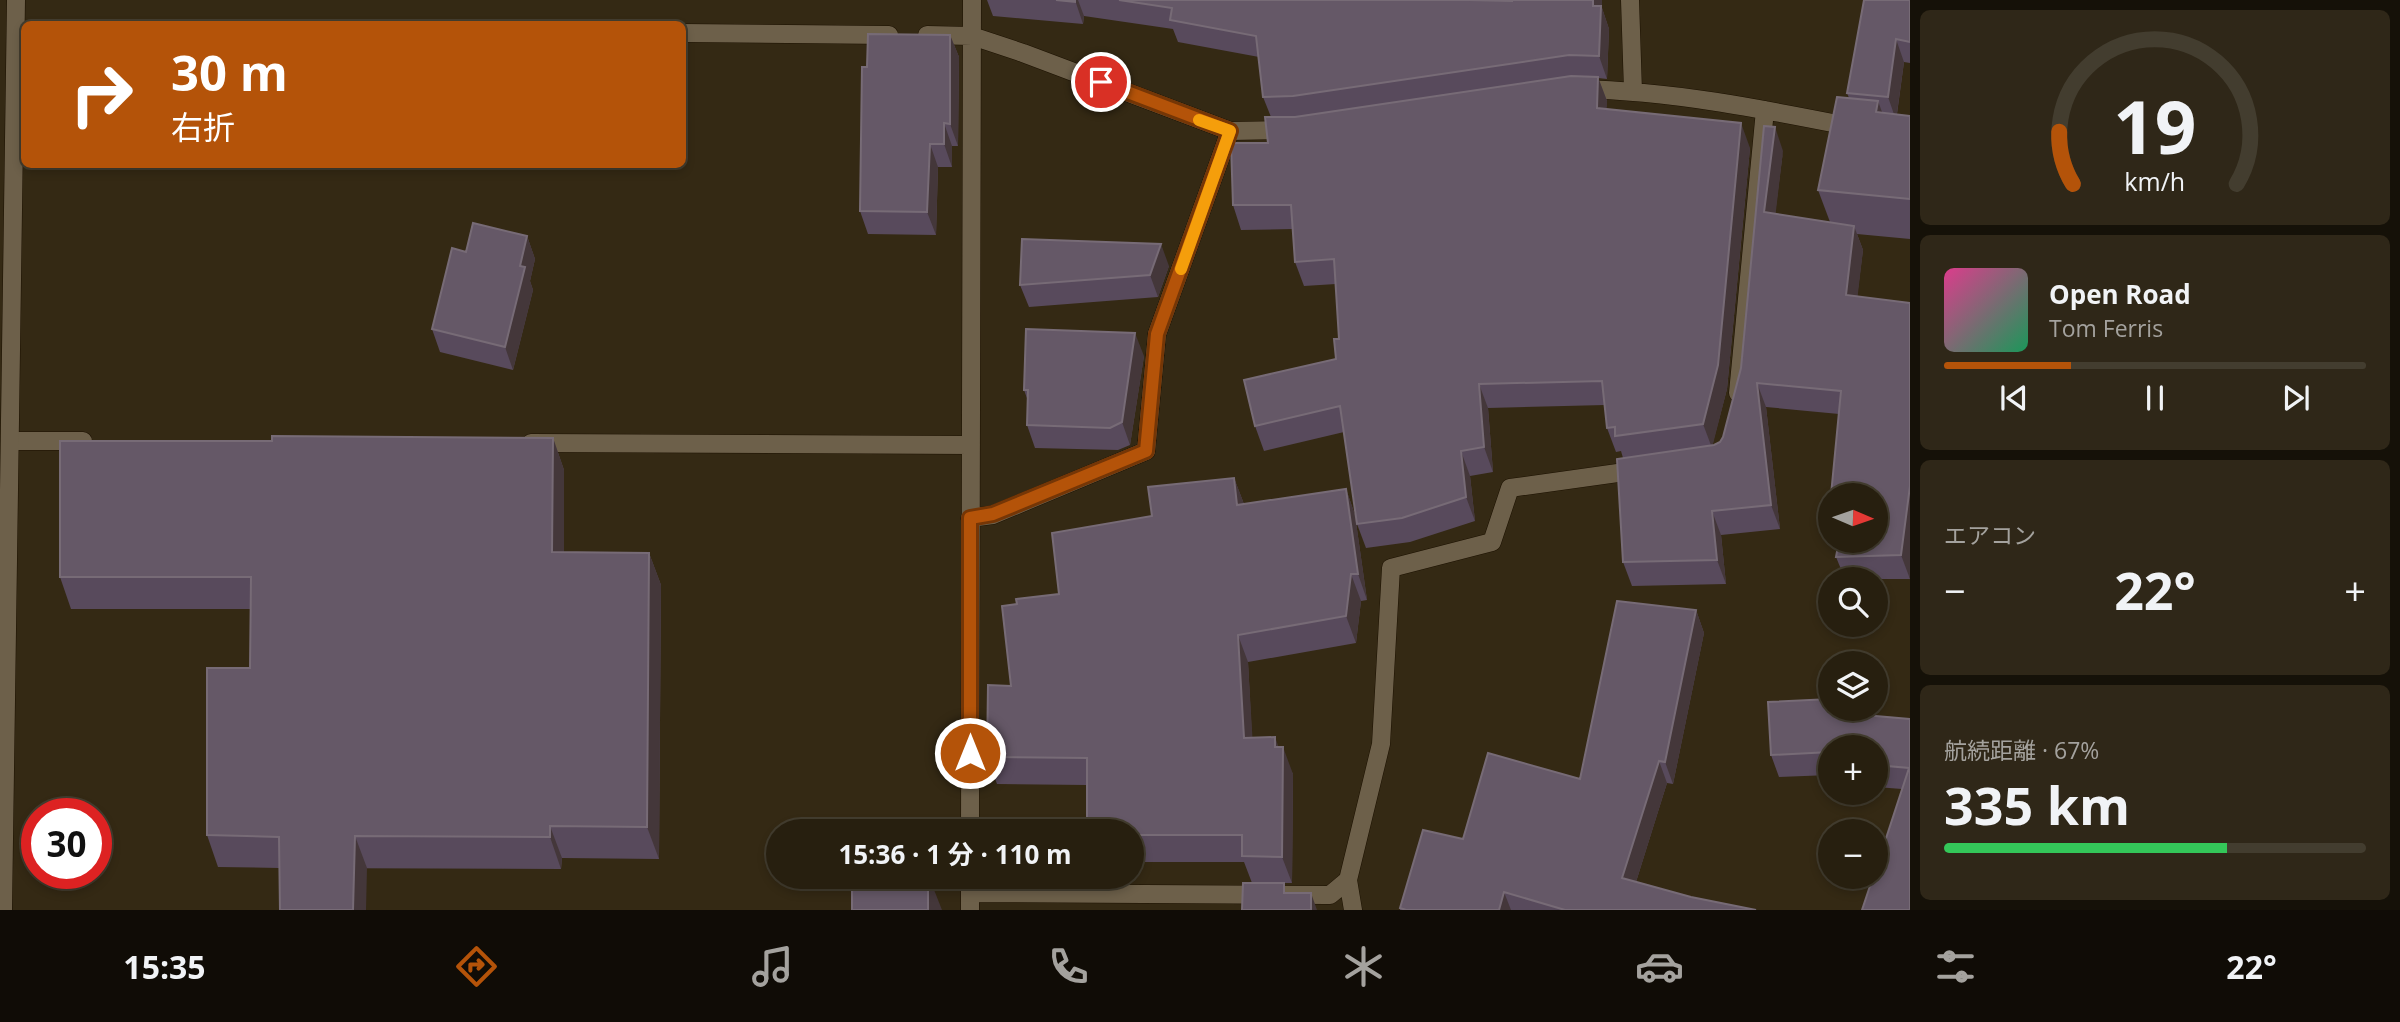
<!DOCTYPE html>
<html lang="ja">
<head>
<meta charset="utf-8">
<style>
	body { margin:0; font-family:"Open Sans","Noto Sans JP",sans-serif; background:#2f2718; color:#f1f3f6; height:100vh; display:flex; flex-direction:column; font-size:26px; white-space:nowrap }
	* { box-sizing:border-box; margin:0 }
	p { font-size:23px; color:#a4a29e }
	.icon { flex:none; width:38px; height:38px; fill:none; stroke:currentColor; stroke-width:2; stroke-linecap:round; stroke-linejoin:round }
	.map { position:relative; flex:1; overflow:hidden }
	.side { display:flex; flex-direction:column; gap:10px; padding:10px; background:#151108; width:490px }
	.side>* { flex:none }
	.guide { position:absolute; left:21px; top:21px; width:665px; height:147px; border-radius:10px; box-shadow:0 4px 10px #0003,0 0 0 2px #433d2f; background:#b45309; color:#fff; overflow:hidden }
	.needle { width:46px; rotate:92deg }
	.fabs { position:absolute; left:1818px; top:483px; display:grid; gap:14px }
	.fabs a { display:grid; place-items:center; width:70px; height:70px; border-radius:50%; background:#271f0f; box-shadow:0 4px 10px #0003,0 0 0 2px #433d2f; font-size:35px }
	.speed { position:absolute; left:21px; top:798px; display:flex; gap:14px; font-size:35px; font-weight:700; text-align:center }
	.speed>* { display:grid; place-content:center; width:91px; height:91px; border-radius:50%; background:#271f0f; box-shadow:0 4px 10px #0003,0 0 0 2px #433d2f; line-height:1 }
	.speed .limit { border:10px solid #d22; background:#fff; color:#111 }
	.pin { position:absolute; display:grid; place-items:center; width:60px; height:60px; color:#fff; margin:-30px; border:4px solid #fff; border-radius:50%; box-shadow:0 2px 7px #0007 }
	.me { position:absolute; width:77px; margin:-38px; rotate:0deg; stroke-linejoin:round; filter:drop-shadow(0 0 5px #0008) }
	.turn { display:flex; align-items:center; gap:24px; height:147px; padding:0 35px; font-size:32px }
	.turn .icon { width:91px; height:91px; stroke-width:2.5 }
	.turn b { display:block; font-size:49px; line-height:60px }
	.big { font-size:52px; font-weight:700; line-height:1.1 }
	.side .card { flex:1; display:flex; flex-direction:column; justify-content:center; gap:10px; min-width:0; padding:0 24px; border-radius:10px; background:#2f2718 }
	.side .dial { align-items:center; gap:0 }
	.dial svg { height:182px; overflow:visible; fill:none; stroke:#433d2f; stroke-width:7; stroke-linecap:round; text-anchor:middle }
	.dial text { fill:#f1f3f6; stroke:none }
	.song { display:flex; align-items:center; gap:21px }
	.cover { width:84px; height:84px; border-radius:10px; background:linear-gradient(135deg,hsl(330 70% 55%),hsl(150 70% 35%)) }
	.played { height:7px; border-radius:4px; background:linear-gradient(90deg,#b45309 30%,#433d2f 30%) }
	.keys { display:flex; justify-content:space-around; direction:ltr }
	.heat { display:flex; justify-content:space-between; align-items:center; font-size:38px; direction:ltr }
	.charge { height:10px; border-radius:5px; background:linear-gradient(90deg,#34c759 67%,#433d2f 0) }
	.trip { position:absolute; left:766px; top:819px; width:378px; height:70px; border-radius:35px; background:#271f0f; box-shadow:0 4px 10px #0003,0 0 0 2px #433d2f; font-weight:700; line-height:70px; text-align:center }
	.tab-bar { display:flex; height:112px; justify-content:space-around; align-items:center; background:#100c06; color:#a4a29e }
	.tab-bar .icon { width:49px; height:49px }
	.tab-bar .current { color:#b45309 }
	.tab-bar b { font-size:32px; color:#f1f3f6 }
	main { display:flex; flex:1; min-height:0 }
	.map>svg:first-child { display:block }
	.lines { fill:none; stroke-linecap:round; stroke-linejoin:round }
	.street-casing { stroke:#1c1101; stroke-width:19 }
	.secondary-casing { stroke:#1c1101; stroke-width:19 }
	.street { stroke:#6d604a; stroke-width:18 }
	.secondary { stroke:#6d604a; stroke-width:18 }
	.wall { fill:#584a5c }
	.shaded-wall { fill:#44373a }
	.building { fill:#655867; stroke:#776b76; stroke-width:2 }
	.route-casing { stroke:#753606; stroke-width:18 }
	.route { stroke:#b45309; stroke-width:12 }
	.slow { stroke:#f59e0b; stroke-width:12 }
</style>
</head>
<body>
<main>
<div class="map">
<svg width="1910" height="910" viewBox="0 0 1910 910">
	<rect width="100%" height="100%" fill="#342914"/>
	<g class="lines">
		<defs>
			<path id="street" d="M 1630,0 L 1633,91
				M 682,33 L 889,35
				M 927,35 L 972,36 L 1023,53 L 1230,131 L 1288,130
				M 1579,89 C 1672,91 1762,109 1853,127
				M 1738,393 L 1765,110
				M 10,441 L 83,441
				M 531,443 L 971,445
				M 970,518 L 993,515 L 1146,451 L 1157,334 L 1230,131
				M 970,831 L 972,0
				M 1348,880 L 1353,910
				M 970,893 L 1330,895 L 1348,880 L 1381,744 L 1391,568 L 1492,542 L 1510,488 L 1639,470
				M 970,910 L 970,877"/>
			<path id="secondary" d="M 3,910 L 16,0"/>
		</defs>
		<use href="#street" class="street-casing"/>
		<use href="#secondary" class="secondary-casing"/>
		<use href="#street" class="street"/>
		<use href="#secondary" class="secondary"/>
	</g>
	<path class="wall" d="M 987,0 L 1469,0 L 1602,8 L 1609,29 L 1607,79 L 1598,78 L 1607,101 L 1606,109 L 1750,148 L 1727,389 L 1712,446 L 1720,442 L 1723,437 L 1741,368 L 1783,151 L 1775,214 L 1830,222 L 1818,190 L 1849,98 L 1847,93 L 1910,0 L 1910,63 L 1904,62 L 1897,114 L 1910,116 L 1910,239 L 1857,234 L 1863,250 L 1857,297 L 1910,579 L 1845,579 L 1836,557 L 1837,552 L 1833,541 L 1876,541 L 1839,414 L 1766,407 L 1780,529 L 1721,535 L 1726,584 L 1632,586 L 1623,562 L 1623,458 L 1621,451 L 1616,452 L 1607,428 L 1605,405 L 1488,408 L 1493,472 L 1470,476 L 1475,521 L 1410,542 L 1366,548 L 1357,524 L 1344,432 L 1264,451 L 1255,426 L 1336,359 L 1339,339 L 1336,284 L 1304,286 L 1295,262 L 1293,229 L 1241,230 L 1233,205 L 1268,143 L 1271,117 L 1263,97 L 1259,57 L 1178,42 L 1173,29 L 1084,16 L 1083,24 L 993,16 Z
		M 950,35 L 959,57 L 958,146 L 952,146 L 952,167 L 938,167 L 936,235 L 868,234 L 860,211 L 867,67 Z
		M 527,236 L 535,259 L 530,281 L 533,290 L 513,370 L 440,352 L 432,329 L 466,252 Z
		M 1169,266 L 1158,297 L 1029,307 L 1020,285 Z
		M 1144,356 L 1130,445 L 1118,450 L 1035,448 L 1027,425 L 1028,401 L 1024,390 Z
		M 553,438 L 564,470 L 564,552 L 649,553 L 661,585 L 659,859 L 562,858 L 561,869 L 279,868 L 218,867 L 207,835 L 250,668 L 251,609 L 71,609 L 60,577 Z
		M 1234,478 L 1244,504 L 1346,489 L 1355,515 L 1367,600 L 1361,601 L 1356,643 L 1248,662 L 1252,738 L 1278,747 L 1293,774 L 1292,883 L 1252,883 L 1244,862 L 1132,862 L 1132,831 L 1087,785 L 997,784 L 987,757 L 1011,686 L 1017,604 L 1059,594 L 1152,516 Z
		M 1696,610 L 1704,633 L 1673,784 L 1667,783 L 1636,882 L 1691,897 L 1756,910 L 1400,910 L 1400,908 L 1463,839 L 1580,779 Z
		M 1830,709 L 1833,709 L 1834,713 L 1910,719 L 1910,910 L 1902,789 L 1876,787 L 1876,747 L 1830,747 L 1830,775 L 1779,777 L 1771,755 Z"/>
	<path class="shaded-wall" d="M 1075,0 L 1078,0 L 1084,16 L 1083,24 Z
		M 1593,0 L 1602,0 L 1602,8 L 1609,29 L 1607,79 L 1599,56 L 1593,6 Z
		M 950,35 L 959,57 L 958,146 L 950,124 Z
		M 1896,39 L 1904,62 L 1896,120 L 1888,97 Z
		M 1598,77 L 1607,101 L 1606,132 L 1597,108 Z
		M 1878,101 L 1893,142 L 1876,112 Z
		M 944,123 L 952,146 L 952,167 L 944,144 Z
		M 1741,123 L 1750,148 L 1727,389 L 1712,448 L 1703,424 Z
		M 1775,127 L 1783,151 L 1773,236 L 1764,212 Z
		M 930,144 L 938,167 L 936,235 L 927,212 Z
		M 1854,226 L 1863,250 L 1855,319 L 1846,295 Z
		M 527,236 L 535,259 L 530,281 L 533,290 L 513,370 L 505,347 L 520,266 Z
		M 1161,244 L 1169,266 L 1158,297 L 1150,275 Z
		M 1135,333 L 1144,356 L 1130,445 L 1122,422 Z
		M 1757,383 L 1766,407 L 1780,529 L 1771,505 Z
		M 1479,384 L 1488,408 L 1493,472 L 1484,447 Z
		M 553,438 L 564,470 L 564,584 L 552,552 Z
		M 1461,451 L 1470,476 L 1475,521 L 1466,497 Z
		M 1234,478 L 1244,504 L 1237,505 Z
		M 1910,486 L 1910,579 L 1901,555 Z
		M 1346,489 L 1355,515 L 1367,600 L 1358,574 Z
		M 1712,511 L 1721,535 L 1726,584 L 1717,560 Z
		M 649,553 L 661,585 L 659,859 L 647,827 Z
		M 1351,574 L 1361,601 L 1356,643 L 1346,616 Z
		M 1696,610 L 1704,633 L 1673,784 L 1665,762 Z
		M 1238,635 L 1248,662 L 1254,764 L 1244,738 Z
		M 1275,737 L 1283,759 L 1283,747 L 1293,774 L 1292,883 L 1282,857 L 1275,747 Z
		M 1659,761 L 1667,783 L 1630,901 L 1622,878 Z
		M 550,826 L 562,858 L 561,869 L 550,837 Z
		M 355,836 L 367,868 L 366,910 L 353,910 Z
		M 928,877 L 929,877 L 942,910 L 928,910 Z
		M 1504,892 L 1511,910 L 1499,910 Z
		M 1311,893 L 1317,910 L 1311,910 Z"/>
	<path class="building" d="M 1056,0 L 1075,0 L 1075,2 Z
		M 1119,0 L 1469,0 L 1512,1 L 1512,0 L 1593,0 L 1593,6 L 1601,6 L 1599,56 L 1569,55 L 1293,96 L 1263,97 L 1256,36 L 1170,20 L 1172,8 Z
		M 1864,0 L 1910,0 L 1910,42 L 1896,39 L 1888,97 L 1847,93 Z
		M 868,34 L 950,35 L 950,124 L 944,123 L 944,144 L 930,144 L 927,212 L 860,211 L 862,67 L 867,67 Z
		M 1571,76 L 1598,77 L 1597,108 L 1741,123 L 1718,365 L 1703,424 L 1615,436 L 1615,427 L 1607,428 L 1602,381 L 1479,384 L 1484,447 L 1461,451 L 1466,497 L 1402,518 L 1357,524 L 1340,406 L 1255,426 L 1244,380 L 1336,359 L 1334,339 L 1339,339 L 1334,259 L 1295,262 L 1291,205 L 1233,205 L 1231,143 L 1268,143 L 1265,117 L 1295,117 Z
		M 1837,97 L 1878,101 L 1876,112 L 1910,116 L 1910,199 L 1818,190 Z
		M 1764,126 L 1775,127 L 1764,212 L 1854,226 L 1846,295 L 1910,303 L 1910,486 L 1901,555 L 1836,557 L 1839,541 L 1876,541 L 1876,495 L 1831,495 L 1841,391 L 1757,383 L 1771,505 L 1712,511 L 1717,560 L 1623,562 L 1617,459 L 1714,445 L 1720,442 L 1723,437 L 1741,368 Z
		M 473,223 L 527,236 L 520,266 L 525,267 L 505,347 L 432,329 L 452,248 L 466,252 Z
		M 1022,239 L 1161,244 L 1150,275 L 1020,285 Z
		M 1026,329 L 1135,333 L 1122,422 L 1110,428 L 1027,425 L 1028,390 L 1024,390 Z
		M 272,436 L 553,438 L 552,552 L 649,553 L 647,827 L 550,826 L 550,837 L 355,836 L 353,910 L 280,910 L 279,837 L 207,835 L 207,668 L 250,668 L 251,577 L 60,577 L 60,441 L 272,441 Z
		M 1234,478 L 1237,505 L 1346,489 L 1358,574 L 1351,574 L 1346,616 L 1238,635 L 1244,738 L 1275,737 L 1275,747 L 1283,747 L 1282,857 L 1242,856 L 1242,835 L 1132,835 L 1132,831 L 1087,831 L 1087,758 L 987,757 L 988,685 L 1011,686 L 1002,606 L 1017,604 L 1016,599 L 1059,594 L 1052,533 L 1152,516 L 1148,487 Z
		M 1617,601 L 1696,610 L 1665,762 L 1659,761 L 1622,878 L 1691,897 L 1756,910 L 1565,910 L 1504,892 L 1499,910 L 1406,910 L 1400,908 L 1423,830 L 1463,839 L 1488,753 L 1580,779 Z
		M 1830,699 L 1830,712 L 1910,719 L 1910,910 L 1862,910 L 1873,877 L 1876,877 L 1876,869 L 1909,768 L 1876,765 L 1876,747 L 1830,747 L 1830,752 L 1771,755 L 1768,702 Z
		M 852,877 L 928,877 L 928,910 L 852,910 Z
		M 1243,883 L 1284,883 L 1284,893 L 1311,893 L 1311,910 L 1242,910 Z"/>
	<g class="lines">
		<defs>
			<path id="route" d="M 970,753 L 970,518 L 993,514 L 1146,451 L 1157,334 L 1230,131 L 1101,82"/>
		</defs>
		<use href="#route" class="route-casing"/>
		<use href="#route" class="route"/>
		<path class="slow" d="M 1181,269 L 1230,131 L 1199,120"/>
	</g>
</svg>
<div class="fabs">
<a><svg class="needle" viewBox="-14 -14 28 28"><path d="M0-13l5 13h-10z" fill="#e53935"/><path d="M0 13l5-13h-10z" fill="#a4a29e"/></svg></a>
<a><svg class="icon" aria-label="search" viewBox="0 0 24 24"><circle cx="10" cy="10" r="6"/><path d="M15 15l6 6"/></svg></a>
<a><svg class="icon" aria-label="layers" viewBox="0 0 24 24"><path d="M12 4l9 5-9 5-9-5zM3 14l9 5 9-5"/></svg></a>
<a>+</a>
<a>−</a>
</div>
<div class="speed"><div class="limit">30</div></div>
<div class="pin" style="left:1101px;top:82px;background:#d93025"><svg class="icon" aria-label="arrive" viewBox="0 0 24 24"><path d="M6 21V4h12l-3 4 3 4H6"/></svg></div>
<svg class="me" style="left:970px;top:753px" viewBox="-20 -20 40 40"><circle r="17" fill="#b45309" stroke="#fff" stroke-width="3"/><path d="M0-11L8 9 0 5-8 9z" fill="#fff"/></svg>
<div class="trip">15:36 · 1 分 · 110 m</div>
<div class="guide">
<div class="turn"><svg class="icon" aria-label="right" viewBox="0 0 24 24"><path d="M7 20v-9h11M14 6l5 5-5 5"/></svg><div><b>30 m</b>右折</div></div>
</div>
</div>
<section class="side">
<div class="card dial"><svg viewBox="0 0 100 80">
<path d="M14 69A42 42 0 1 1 86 69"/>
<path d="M14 69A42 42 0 0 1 8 46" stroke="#b45309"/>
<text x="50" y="56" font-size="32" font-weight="700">19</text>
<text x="50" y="72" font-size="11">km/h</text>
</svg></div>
<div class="card">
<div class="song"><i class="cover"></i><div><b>Open Road</b><p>Tom Ferris</p></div></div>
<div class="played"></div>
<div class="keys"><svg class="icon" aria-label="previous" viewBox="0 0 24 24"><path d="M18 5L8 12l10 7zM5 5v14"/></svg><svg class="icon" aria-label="pause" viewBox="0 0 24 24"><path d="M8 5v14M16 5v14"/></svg><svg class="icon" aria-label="next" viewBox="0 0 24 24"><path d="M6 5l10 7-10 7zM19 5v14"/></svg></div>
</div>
<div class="card"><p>エアコン</p>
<div class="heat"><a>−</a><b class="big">22°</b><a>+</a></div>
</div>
<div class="card"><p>航続距離 · 67%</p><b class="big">335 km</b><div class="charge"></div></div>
</section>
</main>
<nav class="tab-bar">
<b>15:35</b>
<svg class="icon current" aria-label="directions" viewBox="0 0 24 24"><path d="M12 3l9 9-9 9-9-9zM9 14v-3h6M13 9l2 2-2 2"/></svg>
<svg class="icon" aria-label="music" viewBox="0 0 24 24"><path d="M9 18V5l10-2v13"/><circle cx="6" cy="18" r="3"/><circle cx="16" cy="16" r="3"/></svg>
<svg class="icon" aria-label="phone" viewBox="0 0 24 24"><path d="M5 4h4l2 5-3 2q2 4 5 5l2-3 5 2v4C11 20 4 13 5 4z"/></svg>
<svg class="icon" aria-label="climate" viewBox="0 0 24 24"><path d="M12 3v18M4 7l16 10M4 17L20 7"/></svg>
<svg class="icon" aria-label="car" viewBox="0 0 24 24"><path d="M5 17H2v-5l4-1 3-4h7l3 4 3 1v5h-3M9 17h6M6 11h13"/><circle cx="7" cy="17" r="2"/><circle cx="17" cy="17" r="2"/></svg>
<svg class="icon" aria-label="filters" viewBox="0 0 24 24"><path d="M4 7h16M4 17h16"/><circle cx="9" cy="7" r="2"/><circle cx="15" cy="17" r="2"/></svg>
<b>22°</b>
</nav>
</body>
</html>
